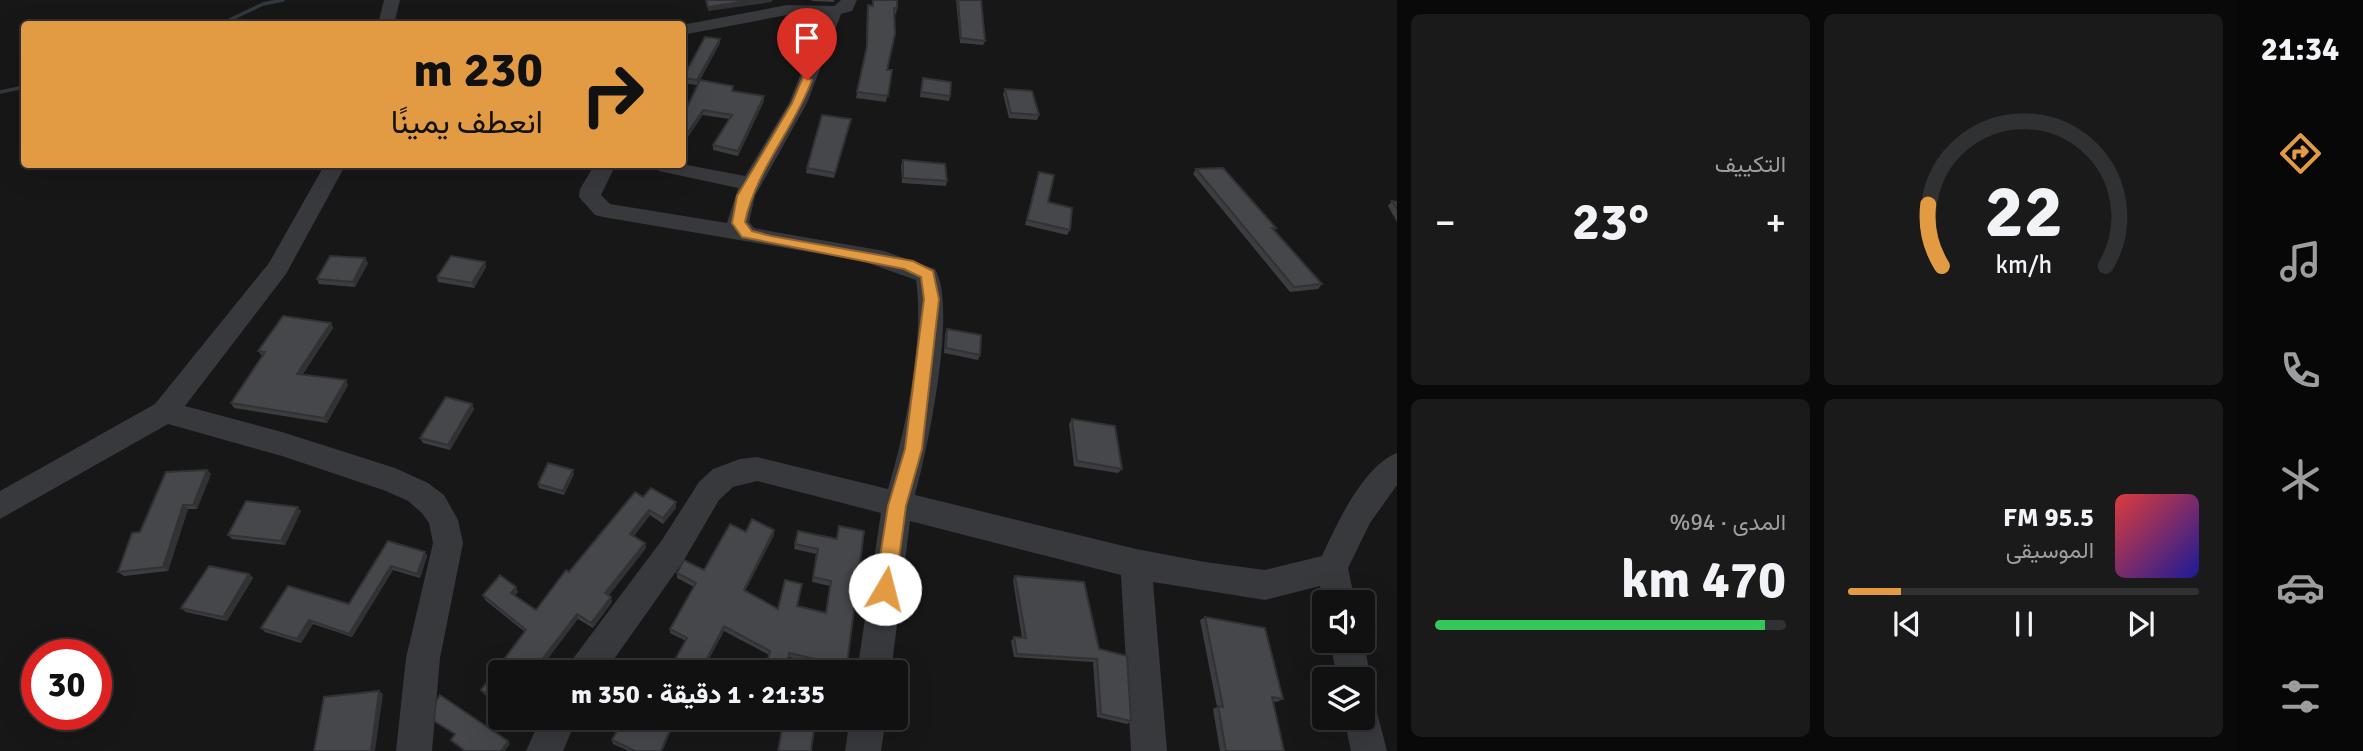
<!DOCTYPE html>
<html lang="ar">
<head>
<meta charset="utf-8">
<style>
	body { margin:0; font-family:Signika,Vazirmatn,sans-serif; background:#1a1a1b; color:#f1f3f6; direction:rtl; height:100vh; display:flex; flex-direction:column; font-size:26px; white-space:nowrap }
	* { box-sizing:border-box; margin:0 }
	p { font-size:23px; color:#9c9d9f }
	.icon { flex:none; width:38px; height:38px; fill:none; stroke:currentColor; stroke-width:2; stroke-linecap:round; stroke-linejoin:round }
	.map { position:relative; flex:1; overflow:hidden; direction:ltr }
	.drawer { display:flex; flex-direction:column; gap:14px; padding:14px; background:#09090a; width:840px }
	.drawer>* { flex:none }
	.guide { position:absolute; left:21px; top:21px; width:665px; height:147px; border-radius:7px; box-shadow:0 7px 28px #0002,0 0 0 2px #303132; direction:rtl; background:#e39b43; color:#111; overflow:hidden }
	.buttons { position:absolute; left:1312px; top:590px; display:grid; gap:14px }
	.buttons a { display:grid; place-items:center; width:63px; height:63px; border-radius:7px; background:#111112; box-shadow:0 7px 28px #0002,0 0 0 2px #303132; font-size:35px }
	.speed { position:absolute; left:21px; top:639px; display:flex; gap:14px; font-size:35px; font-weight:700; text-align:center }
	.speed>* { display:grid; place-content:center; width:91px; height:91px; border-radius:50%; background:#111112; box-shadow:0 7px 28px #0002,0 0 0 2px #303132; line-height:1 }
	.speed .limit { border:10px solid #d22; background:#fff; color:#111 }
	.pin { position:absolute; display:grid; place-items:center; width:60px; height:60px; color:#fff; margin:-72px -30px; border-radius:50% 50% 50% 0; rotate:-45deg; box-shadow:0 0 7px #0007 }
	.pin .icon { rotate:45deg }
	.me { position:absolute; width:77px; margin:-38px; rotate:8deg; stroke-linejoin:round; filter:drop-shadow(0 0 5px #0008) }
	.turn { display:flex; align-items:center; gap:24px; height:147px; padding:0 28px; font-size:32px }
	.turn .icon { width:91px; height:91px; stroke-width:2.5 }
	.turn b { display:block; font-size:49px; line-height:60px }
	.big { font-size:52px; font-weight:800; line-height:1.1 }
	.drawer .card { flex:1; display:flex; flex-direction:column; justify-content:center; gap:10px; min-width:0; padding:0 24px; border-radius:10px; background:#1a1a1b }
	.drawer .dial { align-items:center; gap:0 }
	.dial svg { height:182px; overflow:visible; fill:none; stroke:#303132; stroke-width:7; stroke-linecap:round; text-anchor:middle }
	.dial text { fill:#f1f3f6; stroke:none }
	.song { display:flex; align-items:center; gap:21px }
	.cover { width:84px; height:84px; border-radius:10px; background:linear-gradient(135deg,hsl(0 70% 55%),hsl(240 70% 35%)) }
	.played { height:7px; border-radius:4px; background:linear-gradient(90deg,#e39b43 15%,#303132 15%) }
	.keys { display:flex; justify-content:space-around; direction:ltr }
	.heat { display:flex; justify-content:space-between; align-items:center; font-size:38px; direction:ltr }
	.charge { height:10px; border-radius:5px; background:linear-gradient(90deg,#34c759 94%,#303132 0) }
	.drawer .tiles { flex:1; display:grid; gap:14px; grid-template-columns:repeat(2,1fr) }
	.trip { position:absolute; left:488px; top:660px; width:420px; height:70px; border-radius:7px; background:#111112; box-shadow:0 7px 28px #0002,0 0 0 2px #303132; font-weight:800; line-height:70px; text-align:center; direction:rtl }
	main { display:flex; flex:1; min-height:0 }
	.menu { display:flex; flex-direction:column; width:126px; justify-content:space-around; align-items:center; background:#070707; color:#9c9d9f }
	.menu .icon { width:49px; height:49px }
	.menu .selected { color:#e39b43 }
	.menu b { font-size:32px; color:#f1f3f6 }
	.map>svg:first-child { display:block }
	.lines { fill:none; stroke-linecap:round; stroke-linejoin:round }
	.stream { stroke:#30393d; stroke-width:3.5 }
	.minor { fill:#38393d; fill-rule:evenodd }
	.wall { fill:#3c3d40 }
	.shaded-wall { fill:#313234 }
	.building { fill:#46474b; stroke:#313234; stroke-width:2 }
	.route { fill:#e39b43; stroke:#94652c; stroke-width:2 }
</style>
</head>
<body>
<main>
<nav class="menu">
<b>21:34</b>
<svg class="icon selected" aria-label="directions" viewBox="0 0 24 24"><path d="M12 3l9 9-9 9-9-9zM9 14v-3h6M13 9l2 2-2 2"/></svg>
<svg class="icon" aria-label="music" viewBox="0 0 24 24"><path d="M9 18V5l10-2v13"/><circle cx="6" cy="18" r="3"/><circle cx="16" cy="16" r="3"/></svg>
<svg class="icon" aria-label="phone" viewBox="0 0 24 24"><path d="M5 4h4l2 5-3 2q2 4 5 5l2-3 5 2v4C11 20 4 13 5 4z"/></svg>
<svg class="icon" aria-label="climate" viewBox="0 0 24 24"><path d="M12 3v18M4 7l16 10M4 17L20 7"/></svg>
<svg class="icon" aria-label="car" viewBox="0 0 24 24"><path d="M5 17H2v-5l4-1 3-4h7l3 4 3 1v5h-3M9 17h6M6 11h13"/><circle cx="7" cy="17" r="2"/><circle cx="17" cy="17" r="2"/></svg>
<svg class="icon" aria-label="filters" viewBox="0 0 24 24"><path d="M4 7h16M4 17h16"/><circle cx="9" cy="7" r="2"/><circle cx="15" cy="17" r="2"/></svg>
</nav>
<section class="drawer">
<div class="tiles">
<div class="card dial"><svg viewBox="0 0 100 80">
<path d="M14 69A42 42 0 1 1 86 69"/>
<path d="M14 69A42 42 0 0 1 8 42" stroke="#e39b43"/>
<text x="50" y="56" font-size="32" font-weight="700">22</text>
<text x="50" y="72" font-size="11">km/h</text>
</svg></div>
<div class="card"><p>التكييف</p>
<div class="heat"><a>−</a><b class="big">23°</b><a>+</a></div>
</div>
<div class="card">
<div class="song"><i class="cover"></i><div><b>95.5 FM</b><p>الموسيقى</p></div></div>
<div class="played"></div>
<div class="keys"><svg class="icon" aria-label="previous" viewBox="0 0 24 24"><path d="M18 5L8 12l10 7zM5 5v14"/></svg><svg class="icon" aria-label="pause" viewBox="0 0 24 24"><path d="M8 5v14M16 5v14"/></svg><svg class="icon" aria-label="next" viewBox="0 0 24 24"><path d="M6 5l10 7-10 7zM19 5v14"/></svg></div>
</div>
<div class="card"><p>المدى · 94%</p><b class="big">470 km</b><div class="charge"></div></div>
</div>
</section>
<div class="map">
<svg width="1397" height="751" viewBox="0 0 1397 751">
	<rect width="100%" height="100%" fill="#171718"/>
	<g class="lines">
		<path class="stream" d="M 221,24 L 263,4 L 283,0
			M 0,92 L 24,87"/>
		<path class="minor" d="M 384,0 L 400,0 L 394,24 L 378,24 Z
			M 841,0 L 857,0 L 852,11 L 841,14 L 807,103 L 755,196 L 749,222 L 754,228 L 769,231 L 884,251 L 935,269 C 958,307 927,452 915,495 L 1136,549 L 1205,562 L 1265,570 L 1322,556 C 1336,525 1364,465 1397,453 L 1397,485 L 1370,523 L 1348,568 L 1355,602 L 1325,602 L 1325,607 L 1320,586 L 1265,600 L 1153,582 L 1167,751 L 1131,751 L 1121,575 L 910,521 L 891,672 L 857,672 L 881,513 L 757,481 L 733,487 L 719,500 L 684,560 L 605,672 L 567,672 L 572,660 L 662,540 L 699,482 L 713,469 L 740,459 L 757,457 L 888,489 C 905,434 925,336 916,280 L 862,261 L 603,217 L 595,215 L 579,197 L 580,189 L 595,164 L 616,164 L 601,195 L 610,204 L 727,223 L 738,188 L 659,171 L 656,167 L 682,164 L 745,176 L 789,103 L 824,16 L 787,15 L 682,35 L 682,25 L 787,5 L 834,6 Z
			M 325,164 L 346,164 L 286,274 L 185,406 L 282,432 L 395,468 L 428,483 L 444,495 L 458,520 L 463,543 L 440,658 L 432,751 L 396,751 L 406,658 L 433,543 L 429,523 L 422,513 L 408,501 L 386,491 L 282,456 L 168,424 L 0,519 L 0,491 L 155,404 L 269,263 Z
			M 1363,639 L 1371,679 L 1363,692 L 1363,679 L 1337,679 L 1330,640 Z
			M 1363,701 L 1375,705 L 1387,751 L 1351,751 L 1344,718 L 1363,718 Z
			M 541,718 L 577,718 L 563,751 L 526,751 Z
			M 850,718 L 886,718 L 881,751 L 845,751 Z"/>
	</g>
	<path class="wall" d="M 812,0 L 834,0 L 834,2 L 811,1 Z
		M 872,0 L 897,0 L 897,8 L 896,14 L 894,14 L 887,70 L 892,70 L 886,102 L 856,98 L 866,51 L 867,11 L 868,5 L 872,5 Z
		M 956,0 L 981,0 L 985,41 L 983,45 L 960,43 Z
		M 720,43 L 700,80 L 733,91 L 764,96 L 764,101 L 738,156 L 713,150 L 713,145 L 729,119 L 703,115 L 697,85 L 684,83 L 683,78 Z
		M 923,78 L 950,96 L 949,101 L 920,97 Z
		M 1005,89 L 1039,115 L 1037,120 L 1009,118 L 1003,94 Z
		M 850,124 L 834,178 L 806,173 L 807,168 Z
		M 903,160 L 947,181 L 946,186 L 902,183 L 901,165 Z
		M 1196,169 L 1276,228 L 1274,231 L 1322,284 L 1318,289 L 1290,292 L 1193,174 Z
		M 1039,172 L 1048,202 L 1070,230 L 1067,235 L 1025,225 Z
		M 1392,201 L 1397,202 L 1397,222 L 1388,206 Z
		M 485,262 L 486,267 L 474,288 L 438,282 L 437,277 Z
		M 368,263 L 355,287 L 319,284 L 317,279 Z
		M 331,323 L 333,328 L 303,374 L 348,385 L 327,423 L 234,408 L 231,403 L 262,356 L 258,351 Z
		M 947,329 L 980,355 L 978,360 L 944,353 L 945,334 Z
		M 472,404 L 474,409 L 450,450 L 423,443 L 420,438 Z
		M 1072,419 L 1122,469 L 1118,473 L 1074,466 L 1069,424 Z
		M 207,470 L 211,474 L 197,509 L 188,509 L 168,571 L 124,576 L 118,572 L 140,532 Z
		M 574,474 L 564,495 L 539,488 L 538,484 Z
		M 643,497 L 676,502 L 676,508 L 663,524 L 650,515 L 634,536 L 645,543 L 646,548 L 609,595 L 612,602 L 593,628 L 578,619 L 500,672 L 500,706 L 484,694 L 481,690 L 525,632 L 485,600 L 483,595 L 518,592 L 515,596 L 536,610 L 569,572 Z
		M 301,511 L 285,545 L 232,539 L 228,535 Z
		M 839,526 L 846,672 L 817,672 L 818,664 L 789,657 L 769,655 L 724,631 L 702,672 L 647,672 L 670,669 L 686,641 L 670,633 L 670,629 L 694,587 L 677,578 L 677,573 L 704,570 L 746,532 L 774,535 L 745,591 L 778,609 L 797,606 L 826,613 L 830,586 L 812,582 L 816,554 L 794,549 L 798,531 L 837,539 Z
		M 388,541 L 425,552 L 427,556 L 420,578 L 393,570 L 352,637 L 313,624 L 301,643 L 265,632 L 261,628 L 349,604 Z
		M 249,574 L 253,578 L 227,621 L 186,612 L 181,608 Z
		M 1015,576 L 1099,649 L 1131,721 L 1127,724 L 1097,717 L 1093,662 L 1014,657 L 1011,641 L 1014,637 L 1022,638 L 1013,580 Z
		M 1205,617 L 1283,699 L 1277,702 L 1273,701 L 1284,751 L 1220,751 L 1213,709 L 1217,707 L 1200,620 Z
		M 624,718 L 677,718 L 662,751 L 629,751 L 613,744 L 612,740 Z
		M 781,718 L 827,718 L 825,728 Z"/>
	<path class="shaded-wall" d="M 753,0 L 772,0 L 772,2 L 708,11 L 708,7 Z
		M 720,39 L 720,43 L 697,85 L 697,80 Z
		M 764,96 L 764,101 L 738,156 L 738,151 Z
		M 703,110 L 703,115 L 682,146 L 682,141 Z
		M 365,258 L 368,263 L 355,287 L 353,282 Z
		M 485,262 L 486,267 L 474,288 L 472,283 Z
		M 331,323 L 333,328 L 300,378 L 297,374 Z
		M 346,380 L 348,385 L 327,423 L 324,418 Z
		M 472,404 L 474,409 L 450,450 L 448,445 Z
		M 207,470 L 211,474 L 197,509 L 193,505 Z
		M 573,470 L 574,474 L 564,495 L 563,491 Z
		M 676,502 L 676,508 L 663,524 L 663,518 Z
		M 183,505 L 188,509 L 168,571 L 163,567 Z
		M 298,507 L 301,511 L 285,545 L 281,541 Z
		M 649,510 L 650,515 L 631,539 L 630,534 Z
		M 774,530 L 774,535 L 743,595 L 744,590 Z
		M 645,543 L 646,548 L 607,598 L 605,593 Z
		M 425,552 L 427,556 L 420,578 L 417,574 Z
		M 391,566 L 393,570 L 352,637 L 349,634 Z
		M 249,574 L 253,578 L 227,621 L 223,617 Z
		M 516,587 L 518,592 L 513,598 L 511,593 Z
		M 611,597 L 612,602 L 593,628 L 591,623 Z
		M 577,614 L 578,619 L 538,672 L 532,672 Z
		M 309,620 L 313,624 L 301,643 L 297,639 Z
		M 724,626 L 724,631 L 702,672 L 700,672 Z
		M 379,691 L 383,694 L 375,751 L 371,751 Z
		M 675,718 L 677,718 L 662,751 L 661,751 Z
		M 508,741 L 510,744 L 505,751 L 501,751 Z"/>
	<path class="building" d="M 706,0 L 753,0 L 708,7 Z
		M 873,0 L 897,0 L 897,8 L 894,8 L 895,34 L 887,70 L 892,70 L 888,96 L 857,92 L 867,46 L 868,5 L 873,6 Z
		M 958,0 L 981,0 L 985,41 L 961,38 Z
		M 705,37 L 720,39 L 697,80 L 683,78 Z
		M 923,78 L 951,82 L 950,96 L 921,92 Z
		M 700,80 L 733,86 L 732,91 L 764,96 L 738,151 L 713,145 L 732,115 L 703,110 L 682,141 L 682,118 Z
		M 1005,89 L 1032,91 L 1039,115 L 1011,113 Z
		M 822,115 L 851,119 L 835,173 L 807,168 Z
		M 903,160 L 945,164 L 947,181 L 903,178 Z
		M 1223,168 L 1276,228 L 1272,228 L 1322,284 L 1294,287 L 1196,169 Z
		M 1039,172 L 1054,175 L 1048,202 L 1072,208 L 1070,230 L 1027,220 Z
		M 1392,201 L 1397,202 L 1397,209 Z
		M 330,256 L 365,258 L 353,282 L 317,279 Z
		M 451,256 L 485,262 L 472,283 L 437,277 Z
		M 283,316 L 331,323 L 297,374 L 346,380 L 324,418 L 231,403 L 265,352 L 258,351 Z
		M 947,329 L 981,335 L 980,355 L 946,348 Z
		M 446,397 L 472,404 L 448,445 L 420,438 Z
		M 1072,419 L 1115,426 L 1122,469 L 1077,461 Z
		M 548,463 L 573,470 L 563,491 L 538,484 Z
		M 207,470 L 193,505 L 183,505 L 163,567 L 118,572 L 132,533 L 140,532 L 166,472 Z
		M 651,488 L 676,502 L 663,518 L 649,510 L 630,534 L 645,543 L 605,593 L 611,597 L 591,623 L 577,614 L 532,672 L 500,672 L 500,704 L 481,690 L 526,630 L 483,595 L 500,575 L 516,587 L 511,593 L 536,610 L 566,570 L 569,572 L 635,492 L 643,497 Z
		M 246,501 L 298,507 L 281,541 L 228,535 Z
		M 752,519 L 774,530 L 744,590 L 778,609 L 785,580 L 802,584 L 797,606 L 826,613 L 831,581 L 813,577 L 818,549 L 795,544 L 798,531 L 837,539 L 839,526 L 864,531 L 846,672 L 818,672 L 820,660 L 789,653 L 785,672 L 765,672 L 770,651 L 724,626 L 700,672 L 647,672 L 653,660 L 670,669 L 687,638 L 670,629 L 696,583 L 677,573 L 684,560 L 704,570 L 730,524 L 746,532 Z
		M 388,541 L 425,552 L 417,574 L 391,566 L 349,634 L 309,620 L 297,639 L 261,628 L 288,586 L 349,604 Z
		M 209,566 L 249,574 L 223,617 L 181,608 Z
		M 1015,576 L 1084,582 L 1099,649 L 1127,656 L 1131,721 L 1101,714 L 1097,659 L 1017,654 L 1014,637 L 1026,638 Z
		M 1205,617 L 1265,628 L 1283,699 L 1272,697 L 1284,751 L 1226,751 L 1218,706 L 1223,707 Z
		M 379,691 L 371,751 L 314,751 L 324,697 Z
		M 440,695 L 508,741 L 501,751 L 465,751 L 451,740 L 455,734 L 434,721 L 436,701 Z
		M 624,718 L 675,718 L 661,751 L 635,751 L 612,740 Z
		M 784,718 L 827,718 L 826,724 L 815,722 L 811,751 L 778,751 Z"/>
	<path class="route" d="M 803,77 L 812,80 C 794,129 756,170 745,222 L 752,231 L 771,236 L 913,261 L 933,271 L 939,299 L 922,449 L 906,506 L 895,589 L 892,595 L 885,598 L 878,595 L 875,589 L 888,506 L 905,449 L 924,299 L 921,277 L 904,269 L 742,237 L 732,223 L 737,196 L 792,103 Z"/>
</svg>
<div class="buttons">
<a><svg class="icon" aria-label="sound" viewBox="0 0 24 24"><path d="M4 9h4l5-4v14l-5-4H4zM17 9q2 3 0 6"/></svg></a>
<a><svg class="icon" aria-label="layers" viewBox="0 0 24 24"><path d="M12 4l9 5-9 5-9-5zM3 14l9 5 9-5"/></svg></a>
</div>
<div class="speed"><div class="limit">30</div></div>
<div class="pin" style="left:807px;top:80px;background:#d93025"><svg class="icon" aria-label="arrive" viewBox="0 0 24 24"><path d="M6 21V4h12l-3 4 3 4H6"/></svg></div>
<svg class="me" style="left:885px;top:589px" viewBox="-20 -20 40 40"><circle r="19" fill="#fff"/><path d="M0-13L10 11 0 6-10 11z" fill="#e39b43"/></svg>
<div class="trip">21:35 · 1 دقيقة · 350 m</div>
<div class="guide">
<div class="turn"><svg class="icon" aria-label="right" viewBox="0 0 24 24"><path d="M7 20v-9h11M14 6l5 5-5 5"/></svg><div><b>230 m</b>انعطف يمينًا</div></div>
</div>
</div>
</main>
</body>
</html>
